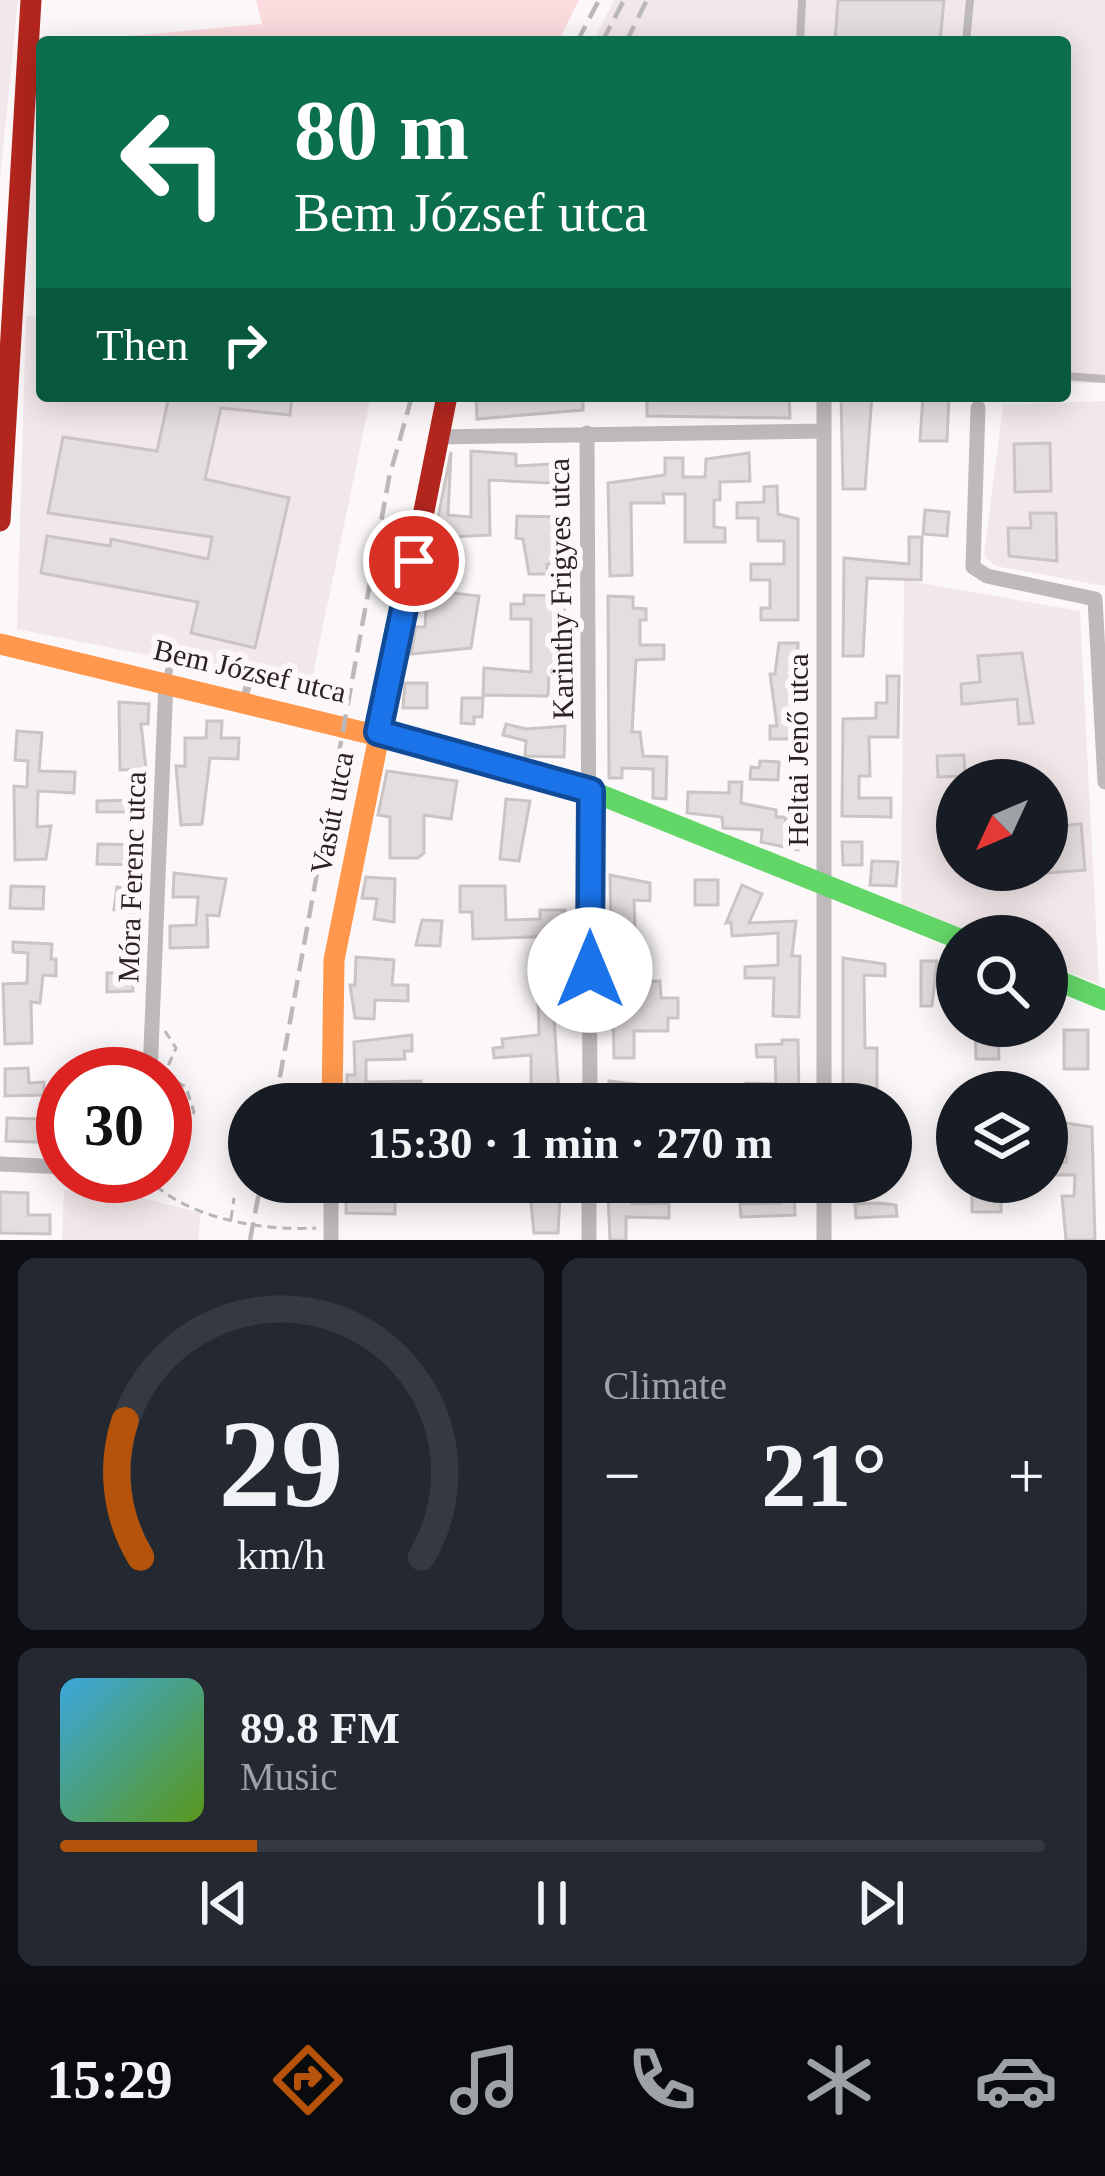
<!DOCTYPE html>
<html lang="en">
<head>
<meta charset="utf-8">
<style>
	body { margin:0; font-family:Georgia,serif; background:#242831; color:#f1f3f6; height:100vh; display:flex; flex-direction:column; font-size:45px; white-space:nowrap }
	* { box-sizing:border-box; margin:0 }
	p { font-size:39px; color:#9ea1a6 }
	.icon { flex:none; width:66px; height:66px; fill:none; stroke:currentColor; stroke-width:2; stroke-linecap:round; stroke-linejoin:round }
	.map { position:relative; height:1240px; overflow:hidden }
	.details { display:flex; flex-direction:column; gap:18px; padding:18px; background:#0d0f14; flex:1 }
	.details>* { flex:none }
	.hud { position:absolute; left:36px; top:36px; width:1035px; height:366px; border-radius:12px; box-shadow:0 6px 30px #0003; background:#0b6e4f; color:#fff; overflow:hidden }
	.needle { width:78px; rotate:226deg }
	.controls { position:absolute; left:936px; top:759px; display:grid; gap:24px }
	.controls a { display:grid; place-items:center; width:132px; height:132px; border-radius:50%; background:#171b24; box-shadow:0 6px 30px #0003; font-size:60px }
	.speed { position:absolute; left:36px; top:1047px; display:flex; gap:24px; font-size:60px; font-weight:700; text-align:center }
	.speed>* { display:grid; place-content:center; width:156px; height:156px; border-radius:50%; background:#171b24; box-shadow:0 6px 30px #0003; line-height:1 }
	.speed .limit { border:18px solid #d22; background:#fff; color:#111 }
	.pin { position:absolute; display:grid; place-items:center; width:102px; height:102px; color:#fff; margin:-51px; border:6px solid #fff; border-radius:50%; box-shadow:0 3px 12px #0007 }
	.me { position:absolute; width:132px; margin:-66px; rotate:0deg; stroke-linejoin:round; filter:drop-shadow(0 0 9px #0008) }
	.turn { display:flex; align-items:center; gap:42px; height:252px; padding:0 60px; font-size:54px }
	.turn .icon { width:156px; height:156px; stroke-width:2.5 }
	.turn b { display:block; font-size:84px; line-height:102px }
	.then { display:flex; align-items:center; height:114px; padding:0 60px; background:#0003; gap:24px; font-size:45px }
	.big { font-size:90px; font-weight:700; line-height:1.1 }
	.details .widget { flex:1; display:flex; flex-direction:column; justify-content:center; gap:18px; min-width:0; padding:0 42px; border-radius:18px; background:#242831 }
	.details .dial { align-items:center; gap:0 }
	.dial svg { height:312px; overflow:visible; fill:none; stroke:#363941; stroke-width:7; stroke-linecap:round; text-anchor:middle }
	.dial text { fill:#f1f3f6; stroke:none }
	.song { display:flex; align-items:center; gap:36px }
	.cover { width:144px; height:144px; border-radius:18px; background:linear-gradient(135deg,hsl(200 70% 55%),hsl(90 70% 35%)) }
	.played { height:12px; border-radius:6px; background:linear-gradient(90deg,#b45309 20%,#363941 20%) }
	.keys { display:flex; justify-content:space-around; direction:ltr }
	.heat { display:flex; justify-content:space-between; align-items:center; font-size:66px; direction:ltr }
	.details .tiles { flex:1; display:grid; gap:18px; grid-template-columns:1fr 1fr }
	.widget:last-child { grid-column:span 2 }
	.trip { position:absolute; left:228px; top:1083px; width:684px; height:120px; border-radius:60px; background:#171b24; box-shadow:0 6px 30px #0003; font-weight:700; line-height:120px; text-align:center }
	.tab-bar { display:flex; height:192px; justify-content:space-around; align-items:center; background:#090b0e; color:#9ea1a6 }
	.tab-bar .icon { width:84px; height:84px }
	.tab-bar .selected { color:#b45309 }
	.tab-bar b { font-size:54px; color:#f1f3f6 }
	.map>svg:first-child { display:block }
	.built { fill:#f3e8e9; fill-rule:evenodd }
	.green { fill:#fcdbdf }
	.building { fill:#e5dedf; stroke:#cbc4c5; stroke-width:3 }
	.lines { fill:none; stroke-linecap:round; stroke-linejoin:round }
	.path { stroke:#bab7b7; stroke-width:3; stroke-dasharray:9 6; stroke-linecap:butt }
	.lane { stroke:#beb9ba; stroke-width:8 }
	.street { stroke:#beb9ba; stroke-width:15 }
	.fast { stroke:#63d668; stroke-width:21 }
	.slow { stroke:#ff974d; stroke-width:21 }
	.jam { stroke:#b3261e; stroke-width:21 }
	.rail { stroke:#bbb8b8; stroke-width:4.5; stroke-dasharray:18 9; stroke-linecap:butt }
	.route-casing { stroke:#114b97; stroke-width:30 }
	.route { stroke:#1a73e8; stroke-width:21 }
	.labels { text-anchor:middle; stroke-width:12; stroke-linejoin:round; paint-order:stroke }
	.street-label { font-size:30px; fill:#2d2223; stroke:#fdf7f8 }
</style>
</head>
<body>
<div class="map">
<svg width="1105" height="1240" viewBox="0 0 1105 1240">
	<rect width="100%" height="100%" fill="#fcf8f9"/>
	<path class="built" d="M 0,0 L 18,0 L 0,179 Z
		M 614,0 L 1105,0 L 1105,383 L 1065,383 L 1065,42 L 593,42 Z
		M 26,315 L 42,318 L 42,396 L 371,396 L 310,688 L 17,629 Z
		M 1105,401 L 1105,586 L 995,566 L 984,555 L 1003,405 Z
		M 904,580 L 1080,611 L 1099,984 L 1047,964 L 1047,936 L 974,936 L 901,908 ZM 957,780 L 1047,780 L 1047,870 L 957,870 Z
		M 64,1190 L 143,1198 L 201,1213 L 198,1240 L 62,1240 Z"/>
	<path class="green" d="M 256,0 L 579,0 L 558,42 L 63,42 L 262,24 Z"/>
	<path class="building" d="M 838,0 L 944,0 L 940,42 L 835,42 Z
		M 169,396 L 292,396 L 290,415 L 221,408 L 205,479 L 289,498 L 255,648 L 191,633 L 198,602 L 41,573 L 47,536 L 110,546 L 111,539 L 208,559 L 212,537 L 48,513 L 63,437 L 157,451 Z
		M 476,396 L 583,396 L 583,410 L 477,419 Z
		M 647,396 L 789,396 L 790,418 L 647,416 Z
		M 841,396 L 872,396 L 865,489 L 843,489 Z
		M 923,396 L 949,396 L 947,441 L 920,441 Z
		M 1050,443 L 1051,491 L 1015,492 L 1014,444 Z
		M 471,451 L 516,454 L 516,466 L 568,463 L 568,484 L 489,480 L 490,535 L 434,538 L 451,452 L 448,515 L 471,517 Z
		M 749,453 L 750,481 L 720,482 L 720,500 L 714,500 L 714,527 L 725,528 L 725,542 L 685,542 L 685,494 L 663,494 L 664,503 L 631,503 L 632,575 L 610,576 L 608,483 L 665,475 L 665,458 L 683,458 L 683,477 L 705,477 L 706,459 Z
		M 777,486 L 778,514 L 798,519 L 798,620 L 761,620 L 761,608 L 770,608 L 770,580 L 751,580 L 751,564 L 784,564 L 784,541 L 758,541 L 758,518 L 737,518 L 737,503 L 764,502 L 764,487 Z
		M 925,510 L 949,512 L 947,536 L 923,534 Z
		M 1030,513 L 1056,513 L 1057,561 L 1009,556 L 1008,528 L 1031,528 Z
		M 517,516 L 564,517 L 563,540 L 555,539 L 554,564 L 547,564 L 547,574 L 529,574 L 523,539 L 516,538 Z
		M 909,537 L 922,537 L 921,580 L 867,578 L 863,656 L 843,656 L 844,558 L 909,564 Z
		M 444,560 L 444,592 L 479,596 L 471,648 L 411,654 L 416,627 L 425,627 L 429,561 Z
		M 524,595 L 564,596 L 566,674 L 549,674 L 548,696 L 483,695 L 484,668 L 531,672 L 531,619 L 511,619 L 511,604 L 524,604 Z
		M 608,596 L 633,597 L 633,608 L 646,609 L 646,620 L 640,620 L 640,645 L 664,645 L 664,659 L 636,660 L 632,732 L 640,732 L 643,756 L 667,757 L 666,799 L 653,798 L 653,769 L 622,768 L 622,778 L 609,778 Z
		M 779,643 L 798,643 L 797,739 L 770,739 L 770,726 L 777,726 L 770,674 L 775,674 Z
		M 1022,653 L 1033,723 L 1019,724 L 1017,699 L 962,704 L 961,684 L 980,682 L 978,656 Z
		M 887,676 L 899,676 L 898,737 L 869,737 L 870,776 L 859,776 L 859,798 L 891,798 L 891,817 L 842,816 L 843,719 L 876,718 L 876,703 L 887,703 Z
		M 405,683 L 427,683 L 427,708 L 403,708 Z
		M 462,698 L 483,698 L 482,717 L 474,717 L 474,724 L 461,723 Z
		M 119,702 L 149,704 L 148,724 L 141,724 L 146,769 L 120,770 Z
		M 207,721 L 222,721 L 221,738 L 239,738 L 238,759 L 210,758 L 202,824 L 181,825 L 176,766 L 185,766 L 185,738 L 206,738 Z
		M 506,724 L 526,729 L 565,726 L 564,757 L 525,756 L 526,741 L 503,735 Z
		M 17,731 L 42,733 L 39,771 L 75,772 L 74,793 L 38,791 L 37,827 L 51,826 L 46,859 L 15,860 L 14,786 L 27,787 L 28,761 L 15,760 Z
		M 964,755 L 965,776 L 938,777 L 937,756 Z
		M 760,761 L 779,762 L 778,780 L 750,779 L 751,767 L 759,768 Z
		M 387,771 L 457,781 L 451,819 L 424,815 L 424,853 L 418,858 L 390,858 L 390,817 L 378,815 Z
		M 729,782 L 742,782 L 741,803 L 776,810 L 776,817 L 786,817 L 785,827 L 799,828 L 798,850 L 761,842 L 762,830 L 723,828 L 722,817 L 687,813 L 688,792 L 729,793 Z
		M 506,799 L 530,801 L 519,861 L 500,859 Z
		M 139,800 L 139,812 L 97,812 L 97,801 Z
		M 1081,824 L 1085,870 L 1047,873 L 1047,827 Z
		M 842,842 L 862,842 L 862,865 L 843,865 Z
		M 98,844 L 139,845 L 139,865 L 97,864 Z
		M 872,861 L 898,862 L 896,886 L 870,885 Z
		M 174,873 L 226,879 L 219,916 L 207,915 L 208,947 L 170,948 L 170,926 L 196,925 L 198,897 L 173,897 Z
		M 610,875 L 650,883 L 650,901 L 634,900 L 637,982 L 660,981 L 661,998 L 678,998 L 678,1018 L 668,1018 L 668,1031 L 634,1031 L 634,1058 L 614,1058 Z
		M 366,877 L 395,879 L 394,922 L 374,919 L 377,899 L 362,898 Z
		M 695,880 L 718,880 L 718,905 L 695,905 Z
		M 742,885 L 762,894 L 749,923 L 796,921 L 792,956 L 800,956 L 799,1017 L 773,1016 L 774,978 L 745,978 L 745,967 L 778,965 L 778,933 L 732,936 L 731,922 L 726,923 Z
		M 11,886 L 44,887 L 43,909 L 10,908 Z
		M 460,886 L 505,886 L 506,920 L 540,919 L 540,910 L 565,910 L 564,936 L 473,939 L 472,912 L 460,912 Z
		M 117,887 L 137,890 L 134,912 L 114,910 Z
		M 422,920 L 442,921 L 440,946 L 416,945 Z
		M 13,942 L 52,944 L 51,959 L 56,959 L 56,976 L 43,975 L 40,1003 L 31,1002 L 32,1043 L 5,1044 L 3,984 L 27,983 L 28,953 L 13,952 Z
		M 356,957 L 394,960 L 392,985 L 408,985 L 408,1001 L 375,1000 L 374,1019 L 355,1018 L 350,985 L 355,985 Z
		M 843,958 L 885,964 L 885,976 L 864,975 L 865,1048 L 877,1048 L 877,1096 L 843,1096 Z
		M 565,961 L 565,973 L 558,974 L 560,1016 L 554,1016 L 559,1097 L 473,1097 L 473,1086 L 531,1086 L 531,1055 L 494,1058 L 493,1048 L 503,1047 L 502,1039 L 539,1035 L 538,995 L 549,994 L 546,962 Z
		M 921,961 L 937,961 L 932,1006 L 921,1006 Z
		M 107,973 L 132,973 L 133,991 L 107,992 Z
		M 975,1026 L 998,1026 L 999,1059 L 976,1059 Z
		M 1064,1030 L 1088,1030 L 1088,1069 L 1064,1069 Z
		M 412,1035 L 412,1051 L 404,1051 L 405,1059 L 366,1060 L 366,1082 L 421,1081 L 421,1099 L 347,1098 L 347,1075 L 355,1075 L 354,1042 Z
		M 782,1040 L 798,1040 L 799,1096 L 745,1095 L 746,1083 L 776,1084 L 775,1057 L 757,1057 L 756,1045 L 782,1044 Z
		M 28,1068 L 29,1083 L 44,1082 L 44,1095 L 5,1096 L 5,1069 Z
		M 609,1081 L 661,1087 L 661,1099 L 609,1099 Z
		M 7,1118 L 63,1120 L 63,1143 L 6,1141 Z
		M 1052,1121 L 1092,1127 L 1095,1240 L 1066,1240 L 1062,1196 L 1074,1196 L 1075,1175 L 1050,1175 L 1050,1162 L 1066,1162 L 1066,1140 L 1047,1140 Z
		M 346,1184 L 395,1186 L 395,1214 L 346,1213 Z
		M 780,1186 L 794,1186 L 795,1215 L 741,1217 L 740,1204 L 781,1203 Z
		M 0,1192 L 28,1193 L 28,1215 L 50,1215 L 50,1234 L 0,1233 Z
		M 530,1193 L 560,1197 L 558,1233 L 534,1233 Z
		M 632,1193 L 632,1204 L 669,1203 L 669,1218 L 626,1217 L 626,1240 L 610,1240 L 608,1194 Z
		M 972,1194 L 1001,1196 L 1001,1212 L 972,1212 Z
		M 879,1203 L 896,1205 L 897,1216 L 856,1218 L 855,1204 Z"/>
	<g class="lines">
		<path class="path" d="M 165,1031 L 176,1048 L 165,1073
			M 165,1167 L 194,1112 L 186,1087 L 167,1076
			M 145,1176 C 185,1218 259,1231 316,1228
			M 158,1188 L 160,1176
			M 231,1219 L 234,1198"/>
		<path class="lane" d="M 800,42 L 802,0
			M 966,42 L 970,0
			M 1065,376 L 1105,379
			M 167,680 L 171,661
			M 244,699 L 250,677"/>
		<path class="street" d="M 824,396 L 824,1104
			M 978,408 L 973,567 L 987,576 L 1095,599 L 1105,782
			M 587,433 L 590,1104
			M 437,437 L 824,431
			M 150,1074 L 166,681
			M 0,1164 L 63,1167
			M 331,1240 L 331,1182
			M 589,1240 L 589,1182
			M 824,1240 L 824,1182"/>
		<path class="fast" d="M 490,763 L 591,791 L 957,938
			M 1047,976 L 1105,1000"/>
		<path class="slow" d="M 0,644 L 490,763
			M 332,1104 L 334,960 L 381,726"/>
		<path class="jam" d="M 0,521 L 31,0
			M 381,726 L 447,396"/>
		<path class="rail" d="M 577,42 L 599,0
			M 602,42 L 624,0
			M 626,42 L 647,0
			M 275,1104 L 389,478 L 412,396
			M 250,1240 L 261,1182"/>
	</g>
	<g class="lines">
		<defs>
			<path id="route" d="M 414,561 L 378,732 L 591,791 L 590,970"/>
		</defs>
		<use href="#route" class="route-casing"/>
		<use href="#route" class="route"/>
	</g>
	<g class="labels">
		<g class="street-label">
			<text transform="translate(561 589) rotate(-91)" y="10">Karinthy Frigyes utca</text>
			<text transform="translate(250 671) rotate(13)" y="10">Bem József utca</text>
			<text transform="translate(798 750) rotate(-90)" y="10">Heltai Jenő utca</text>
			<text transform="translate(332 813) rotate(-79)" y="10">Vasút utca</text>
			<text transform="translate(132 877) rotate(-88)" y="10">Móra Ferenc utca</text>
		</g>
	</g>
</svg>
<div class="controls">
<a><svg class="needle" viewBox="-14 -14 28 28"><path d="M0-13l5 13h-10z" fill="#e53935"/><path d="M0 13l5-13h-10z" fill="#9ea1a6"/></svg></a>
<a><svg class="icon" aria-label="search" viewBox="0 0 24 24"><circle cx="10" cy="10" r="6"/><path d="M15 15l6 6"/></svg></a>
<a><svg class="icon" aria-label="layers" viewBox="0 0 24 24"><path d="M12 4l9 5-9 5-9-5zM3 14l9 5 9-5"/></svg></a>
</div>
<div class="speed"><div class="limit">30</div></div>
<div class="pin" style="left:414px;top:561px;background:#d93025"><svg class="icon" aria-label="arrive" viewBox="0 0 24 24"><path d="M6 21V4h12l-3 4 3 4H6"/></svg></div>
<svg class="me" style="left:590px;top:970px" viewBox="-20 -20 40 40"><circle r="19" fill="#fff"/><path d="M0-13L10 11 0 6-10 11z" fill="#1a73e8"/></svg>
<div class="trip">15:30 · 1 min · 270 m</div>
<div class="hud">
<div class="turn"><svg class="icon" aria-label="left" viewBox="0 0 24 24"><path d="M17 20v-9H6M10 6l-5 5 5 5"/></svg><div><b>80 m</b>Bem József utca</div></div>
<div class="then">Then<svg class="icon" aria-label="right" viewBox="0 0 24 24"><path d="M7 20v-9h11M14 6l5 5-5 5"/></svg></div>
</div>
</div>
<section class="details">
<div class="tiles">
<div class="widget dial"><svg viewBox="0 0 100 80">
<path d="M14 69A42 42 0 1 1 86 69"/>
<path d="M14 69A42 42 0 0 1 10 34" stroke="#b45309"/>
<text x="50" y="56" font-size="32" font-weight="700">29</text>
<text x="50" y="72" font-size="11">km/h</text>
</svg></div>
<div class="widget"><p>Climate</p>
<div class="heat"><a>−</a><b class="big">21°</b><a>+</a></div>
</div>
<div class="widget">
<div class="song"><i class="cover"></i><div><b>89.8 FM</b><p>Music</p></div></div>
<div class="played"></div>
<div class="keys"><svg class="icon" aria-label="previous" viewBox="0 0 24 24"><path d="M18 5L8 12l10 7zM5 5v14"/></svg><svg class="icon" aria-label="pause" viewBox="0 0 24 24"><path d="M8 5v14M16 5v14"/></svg><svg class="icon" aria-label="next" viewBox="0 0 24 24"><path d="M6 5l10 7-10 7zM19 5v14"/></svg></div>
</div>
</div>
</section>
<nav class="tab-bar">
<b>15:29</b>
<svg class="icon selected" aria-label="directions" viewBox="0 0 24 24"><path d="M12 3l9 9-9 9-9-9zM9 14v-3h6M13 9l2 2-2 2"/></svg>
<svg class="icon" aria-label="music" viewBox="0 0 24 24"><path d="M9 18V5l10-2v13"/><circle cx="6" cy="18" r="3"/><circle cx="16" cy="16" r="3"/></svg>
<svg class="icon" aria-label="phone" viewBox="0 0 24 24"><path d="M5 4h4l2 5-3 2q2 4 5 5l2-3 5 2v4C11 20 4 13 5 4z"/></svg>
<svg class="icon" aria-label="climate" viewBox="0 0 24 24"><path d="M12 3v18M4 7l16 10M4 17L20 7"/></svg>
<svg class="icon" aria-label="car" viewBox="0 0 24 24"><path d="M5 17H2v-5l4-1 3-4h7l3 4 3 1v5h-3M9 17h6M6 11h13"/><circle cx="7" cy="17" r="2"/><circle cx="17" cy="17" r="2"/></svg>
</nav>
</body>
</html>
